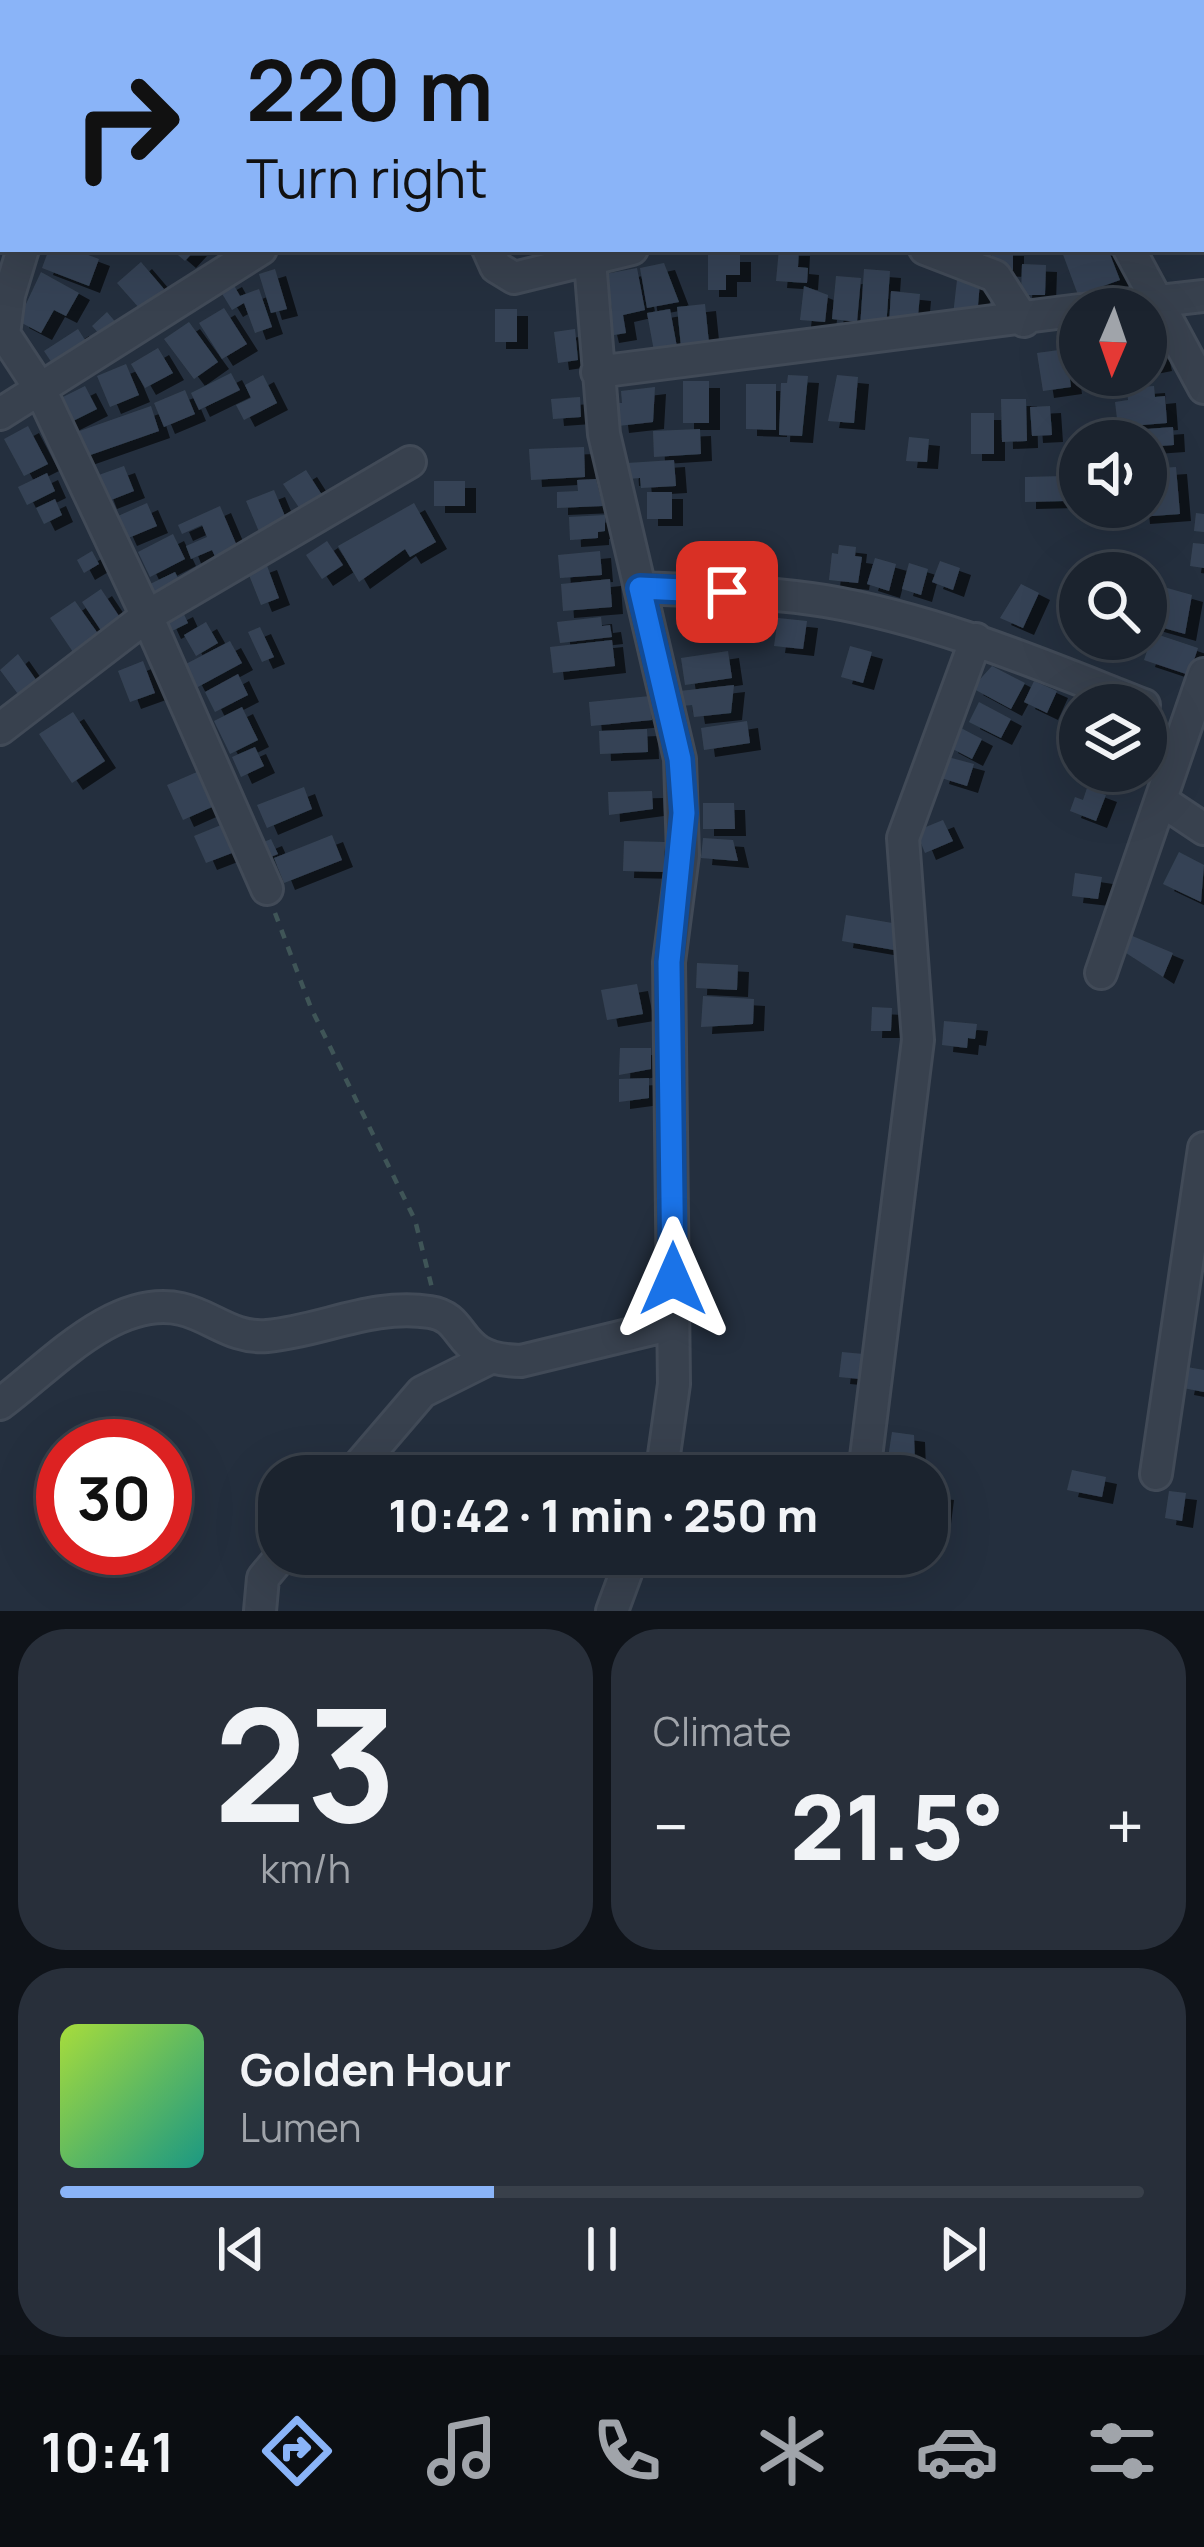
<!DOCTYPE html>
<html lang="en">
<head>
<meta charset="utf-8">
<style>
	body { margin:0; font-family:Manrope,sans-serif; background:#282f3a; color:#f1f3f6; height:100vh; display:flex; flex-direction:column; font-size:45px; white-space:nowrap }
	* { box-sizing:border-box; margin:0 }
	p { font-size:39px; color:#a0a4aa }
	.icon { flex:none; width:66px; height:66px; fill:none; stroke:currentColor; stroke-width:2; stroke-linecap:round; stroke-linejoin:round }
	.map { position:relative; height:1611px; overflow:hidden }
	.panel { display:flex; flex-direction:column; gap:18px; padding:18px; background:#0f1319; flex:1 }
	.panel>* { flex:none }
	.hud { position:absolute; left:0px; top:0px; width:1206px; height:252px; box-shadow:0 12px 48px #0002,0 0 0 3px #39404a; background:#8ab4f8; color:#111; overflow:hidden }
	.needle { width:78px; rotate:182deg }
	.buttons { position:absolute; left:1059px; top:288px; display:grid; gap:24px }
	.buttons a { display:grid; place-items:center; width:108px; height:108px; border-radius:50%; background:#1b232e; box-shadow:0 12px 48px #0002,0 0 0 3px #39404a; font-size:60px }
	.speed { position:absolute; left:36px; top:1419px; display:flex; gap:24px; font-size:60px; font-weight:700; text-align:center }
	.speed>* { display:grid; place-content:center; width:156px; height:156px; border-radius:50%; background:#1b232e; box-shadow:0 12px 48px #0002,0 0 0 3px #39404a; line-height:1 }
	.speed .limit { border:18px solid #d22; background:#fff; color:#111 }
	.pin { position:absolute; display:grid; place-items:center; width:102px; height:102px; color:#fff; margin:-51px; border-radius:24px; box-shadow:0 6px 18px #0006 }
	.me { position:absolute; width:132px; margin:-66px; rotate:0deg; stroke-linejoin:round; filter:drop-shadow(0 0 9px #0008) }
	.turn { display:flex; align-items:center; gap:42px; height:252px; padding:0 48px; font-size:54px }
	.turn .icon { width:156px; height:156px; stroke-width:2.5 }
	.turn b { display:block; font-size:84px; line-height:102px }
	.big { font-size:90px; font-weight:800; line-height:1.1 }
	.panel .tile { flex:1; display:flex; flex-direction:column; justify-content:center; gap:18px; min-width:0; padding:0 42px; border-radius:48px; background:#282f3a }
	.panel .dial { align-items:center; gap:0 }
	.dial b { font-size:156px; line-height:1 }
	.song { display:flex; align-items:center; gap:36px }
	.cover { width:144px; height:144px; border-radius:18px; background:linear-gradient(135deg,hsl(80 70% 55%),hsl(170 70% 35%)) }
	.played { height:12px; border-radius:6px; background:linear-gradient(90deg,#8ab4f8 40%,#39404a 40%) }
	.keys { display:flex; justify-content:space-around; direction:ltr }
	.heat { display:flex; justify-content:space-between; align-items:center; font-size:66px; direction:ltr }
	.panel .tiles { flex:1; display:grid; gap:18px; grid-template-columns:1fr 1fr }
	.tile:last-child { grid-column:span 2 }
	.trip { position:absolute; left:258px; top:1455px; width:690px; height:120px; border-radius:48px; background:#1b232e; box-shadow:0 12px 48px #0002,0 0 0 3px #39404a; font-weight:800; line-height:120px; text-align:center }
	.tab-bar { display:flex; height:192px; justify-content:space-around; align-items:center; background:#0b0e12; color:#a0a4aa }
	.tab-bar .icon { width:84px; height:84px }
	.tab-bar .on { color:#8ab4f8 }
	.tab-bar b { font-size:54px; color:#f1f3f6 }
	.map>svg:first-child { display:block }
	.building { fill:#364354; filter:url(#shadow) }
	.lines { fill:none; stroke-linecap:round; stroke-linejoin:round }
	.minor-casing { stroke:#414a57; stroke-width:36 }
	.path { stroke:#3f5557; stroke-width:4.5; stroke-dasharray:9 9; stroke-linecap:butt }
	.minor { stroke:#38414e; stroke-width:30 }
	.route-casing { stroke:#114b97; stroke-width:30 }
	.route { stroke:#1a73e8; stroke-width:21 }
</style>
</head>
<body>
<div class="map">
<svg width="1204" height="1611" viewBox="0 0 1204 1611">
	<defs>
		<filter id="shadow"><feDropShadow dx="11" dy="7" stdDeviation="0" flood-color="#0009"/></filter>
	</defs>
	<rect width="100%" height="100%" fill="#242f3e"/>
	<path class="building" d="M 49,249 L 72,249 L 99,259 L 89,286 L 42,268 Z
		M 171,249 L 196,249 L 185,261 Z
		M 779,249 L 799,249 L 798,267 L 808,268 L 807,283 L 776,281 Z
		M 992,249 L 1013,249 L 1013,270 L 991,269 Z
		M 1061,249 L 1108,249 L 1120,280 L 1078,295 Z
		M 708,255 L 740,255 L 740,275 L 726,275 L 726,290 L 708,290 Z
		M 141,262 L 164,289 L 140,309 L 117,283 Z
		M 664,263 L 679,302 L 647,308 L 640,268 Z
		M 1022,264 L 1046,265 L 1045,295 L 1021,295 Z
		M 637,268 L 645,310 L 623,315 L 626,333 L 608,336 L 602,311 L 612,309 L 605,274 Z
		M 275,269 L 287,309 L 271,313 L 259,274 Z
		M 864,269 L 890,271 L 886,329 L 860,328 Z
		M 41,272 L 79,293 L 66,316 L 54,310 L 41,333 L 18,321 Z
		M 836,276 L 861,278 L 857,322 L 832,319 Z
		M 231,280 L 240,296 L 259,289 L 272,327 L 255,333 L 244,303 L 232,310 L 218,287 Z
		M 957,280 L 980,282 L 977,317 L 953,315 Z
		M 804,286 L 828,295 L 825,322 L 800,320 Z
		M 891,291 L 920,294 L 917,327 L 889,325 Z
		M 705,304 L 709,343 L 681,347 L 677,307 Z
		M 224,308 L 247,344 L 222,359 L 199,323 Z
		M 495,309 L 517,309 L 517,342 L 495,342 Z
		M 670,309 L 677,347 L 654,351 L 647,313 Z
		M 107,312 L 118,325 L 103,338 L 92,326 Z
		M 189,322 L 218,362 L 194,379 L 164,339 Z
		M 1152,324 L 1161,364 L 1146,367 L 1146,326 Z
		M 78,329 L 90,348 L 56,369 L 44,351 Z
		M 575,329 L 578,360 L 558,363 L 554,332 Z
		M 1080,338 L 1080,383 L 1077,383 L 1071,339 Z
		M 158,348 L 173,373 L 145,388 L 131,364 Z
		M 1066,349 L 1071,387 L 1043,391 L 1037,353 Z
		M 126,364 L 139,395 L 110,407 L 97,376 Z
		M 231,373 L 240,390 L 199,410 L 191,393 Z
		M 263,375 L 277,403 L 244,420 L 236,405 L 251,398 L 245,385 Z
		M 788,375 L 808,376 L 802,436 L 779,435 L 781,383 L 787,383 Z
		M 837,375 L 858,377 L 854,423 L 828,421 Z
		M 683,381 L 709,381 L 709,423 L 683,423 Z
		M 746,384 L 776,384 L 776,430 L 746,429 Z
		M 85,386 L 97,409 L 67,424 L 55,401 Z
		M 1154,386 L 1155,397 L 1165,396 L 1167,423 L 1118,427 L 1115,402 L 1128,400 L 1127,388 Z
		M 655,387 L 653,422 L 618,426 L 615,403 L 622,403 L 621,391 Z
		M 185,390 L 195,414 L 164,427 L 154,403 Z
		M 580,397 L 581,417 L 553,419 L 551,399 Z
		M 1001,399 L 1026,399 L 1027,441 L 1002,442 Z
		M 151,406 L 159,431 L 79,459 L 71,434 Z
		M 1050,406 L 1052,435 L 1032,436 L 1030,407 Z
		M 971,413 L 994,413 L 994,454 L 971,454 Z
		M 28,426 L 48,464 L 24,476 L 4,439 Z
		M 1173,427 L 1174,445 L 1146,447 L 1146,441 L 1133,441 L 1133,430 Z
		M 700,429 L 701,454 L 654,457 L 653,431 Z
		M 909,437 L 929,439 L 927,462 L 906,461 Z
		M 584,447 L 585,477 L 531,480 L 529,449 Z
		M 674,460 L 676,486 L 641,488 L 640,478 L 628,479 L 627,463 Z
		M 124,466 L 134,491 L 106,502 L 96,476 Z
		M 1176,467 L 1180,514 L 1139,517 L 1138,507 L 1146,507 L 1146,469 Z
		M 306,470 L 324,498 L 302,512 L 283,484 Z
		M 47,473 L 55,491 L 27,505 L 18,487 Z
		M 1065,476 L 1066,501 L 1025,502 L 1025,477 Z
		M 596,479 L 603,506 L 557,508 L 557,492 L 578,491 L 577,480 Z
		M 434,481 L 465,481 L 465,506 L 434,506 Z
		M 274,490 L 288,523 L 260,534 L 246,501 Z
		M 647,492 L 672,492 L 672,519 L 647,519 Z
		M 55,499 L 62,515 L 44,524 L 36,508 Z
		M 147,503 L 157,526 L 126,539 L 116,517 Z
		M 414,503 L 436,542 L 410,557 L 405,549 L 359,582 L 338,546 Z
		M 220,506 L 240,553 L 218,563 L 212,550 L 191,559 L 186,546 L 207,537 L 202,525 L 182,534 L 178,525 Z
		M 1196,513 L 1204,514 L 1204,532 L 1194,531 Z
		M 605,515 L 605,531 L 598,532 L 598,538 L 570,540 L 569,517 Z
		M 173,534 L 185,559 L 150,577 L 138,552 Z
		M 327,541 L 343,565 L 322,579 L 306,555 Z
		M 1193,543 L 1204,544 L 1204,568 L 1190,566 Z
		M 839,545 L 856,547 L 855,556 L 862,557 L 858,583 L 829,580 L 832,553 L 838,554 Z
		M 92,551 L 99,564 L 84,573 L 77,560 Z
		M 600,551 L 602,575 L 560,578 L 558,555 Z
		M 875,558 L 896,564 L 889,591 L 867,584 Z
		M 940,561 L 960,568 L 953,590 L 932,582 Z
		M 266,563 L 279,598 L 261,605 L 247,570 Z
		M 909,563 L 928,569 L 921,595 L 902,589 Z
		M 175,572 L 183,588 L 155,601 L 148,585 Z
		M 610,579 L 612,607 L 563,611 L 561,584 Z
		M 1021,584 L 1039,593 L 1023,628 L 1000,618 Z
		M 1153,584 L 1192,595 L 1185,634 L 1146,623 Z
		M 101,589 L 123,622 L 104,635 L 82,602 Z
		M 75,601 L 99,635 L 73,652 L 50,618 Z
		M 182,610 L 188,623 L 170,632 L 164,619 Z
		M 601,617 L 602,626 L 610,625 L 612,637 L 560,643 L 557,622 Z
		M 778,618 L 807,621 L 803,649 L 774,646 Z
		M 206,622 L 218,643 L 196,656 L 184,635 Z
		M 260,627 L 274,657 L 262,662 L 248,632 Z
		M 1153,633 L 1198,648 L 1189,675 L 1144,660 Z
		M 612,640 L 615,666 L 553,673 L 550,647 Z
		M 230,641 L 242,663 L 196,688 L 184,665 Z
		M 850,646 L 872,652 L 863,683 L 841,677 Z
		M 728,651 L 732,678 L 685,685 L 681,658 Z
		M 18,654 L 39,684 L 21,698 L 0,670 Z
		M 143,661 L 155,693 L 130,702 L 118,671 Z
		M 992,666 L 1025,683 L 1011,709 L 972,688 Z
		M 238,674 L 248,695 L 215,712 L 205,692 Z
		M 1034,681 L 1057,691 L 1047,713 L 1024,702 Z
		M 734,685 L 731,713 L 694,717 L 692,705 L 682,706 L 680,691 Z
		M 650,696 L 652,720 L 591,726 L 589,702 Z
		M 979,702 L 1011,719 L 1001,738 L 969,722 Z
		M 242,707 L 258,740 L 230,754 L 214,721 Z
		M 73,712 L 105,761 L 72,783 L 39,734 Z
		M 747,721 L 750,743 L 704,750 L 701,728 Z
		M 957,726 L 982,739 L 972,759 L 947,746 Z
		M 647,729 L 648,752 L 600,754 L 599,731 Z
		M 255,747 L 264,766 L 241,777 L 232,757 Z
		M 944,756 L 974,764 L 967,786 L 938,777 Z
		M 197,772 L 212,807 L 183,820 L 167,785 Z
		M 304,787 L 312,809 L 267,828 L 257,805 Z
		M 1087,788 L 1106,795 L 1096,821 L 1070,811 L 1075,797 L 1083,800 Z
		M 652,791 L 653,809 L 609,815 L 608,792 Z
		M 703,803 L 734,803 L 735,829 L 703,829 Z
		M 943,820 L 953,841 L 925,853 L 916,831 Z
		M 221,825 L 232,853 L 206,863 L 194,836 Z
		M 332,835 L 342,860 L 284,883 L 274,858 Z
		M 703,838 L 733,840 L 738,861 L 701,858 Z
		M 271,839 L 278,854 L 266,859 L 259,844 Z
		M 624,841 L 665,842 L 664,872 L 623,871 Z
		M 1179,852 L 1204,865 L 1201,902 L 1163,884 Z
		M 1075,873 L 1102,877 L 1098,899 L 1072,896 Z
		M 846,915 L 898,924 L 894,950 L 842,941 Z
		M 1130,935 L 1173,953 L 1163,977 L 1123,951 Z
		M 697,963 L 738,965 L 737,990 L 696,988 Z
		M 637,984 L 643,1014 L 607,1020 L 601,990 Z
		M 703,996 L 754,999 L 753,1024 L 701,1027 Z
		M 872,1007 L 892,1008 L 891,1031 L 871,1031 Z
		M 944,1021 L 977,1024 L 975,1039 L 968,1038 L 967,1048 L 942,1045 Z
		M 620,1048 L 651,1048 L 651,1069 L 619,1075 Z
		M 649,1078 L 649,1098 L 619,1102 L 619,1079 Z
		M 842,1352 L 863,1354 L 860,1379 L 839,1377 Z
		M 1187,1367 L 1204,1370 L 1204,1392 L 1183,1388 Z
		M 892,1432 L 914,1435 L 915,1462 L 888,1458 Z
		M 1072,1470 L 1106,1477 L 1102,1497 L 1067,1490 Z
		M 927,1491 L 943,1493 L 940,1517 L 927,1515 Z
		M 1169,1491 L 1186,1493 L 1182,1521 L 1165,1518 Z"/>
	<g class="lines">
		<defs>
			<path id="minor" d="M 465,0 L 465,3
				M 586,0 L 586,3
				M 705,0 L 706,3
				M 964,0 L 965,3
				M 101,3 L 102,0
				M 1093,3 L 1094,0
				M 23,249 L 9,295 L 4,334 L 39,387 L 147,616 L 267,889
				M 488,249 L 496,267 L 514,278 L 632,249
				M 589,249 L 604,434 L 680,759 L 683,855 L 669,962 L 674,1384 L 661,1476
				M 925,249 L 995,276 L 1024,321
				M 1129,249 L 1204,388
				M 1089,309 L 1204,296
				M 597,372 L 1080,310
				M 0,414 L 261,249
				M 640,588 C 701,591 764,591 825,601 C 937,620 1039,664 1144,705
				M 0,729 L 147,616 L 410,462
				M 1162,801 L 1204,829
				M 1101,973 L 1204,674
				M 0,1404 C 49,1368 114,1294 181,1309 C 212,1316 232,1339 267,1336 C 323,1331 372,1303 430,1312 C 470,1318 452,1360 521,1361 L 673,1324
				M 866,1457 L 918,1040 L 903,838 L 976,639
				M 1156,1474 L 1204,1148
				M 350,1476 L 422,1392 L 488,1359
				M 260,1611 L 263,1578 L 283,1554
				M 612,1611 L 633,1554"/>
		</defs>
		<use href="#minor" class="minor-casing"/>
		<path class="path" d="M 275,913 L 311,1008 L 415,1220 L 432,1288"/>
		<use href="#minor" class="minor"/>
	</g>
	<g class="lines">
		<defs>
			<path id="route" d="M 673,1279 L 669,962 L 684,813 L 680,759 L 640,588 L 727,592"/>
		</defs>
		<use href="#route" class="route-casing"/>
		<use href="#route" class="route"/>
	</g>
</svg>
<div class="buttons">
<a><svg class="needle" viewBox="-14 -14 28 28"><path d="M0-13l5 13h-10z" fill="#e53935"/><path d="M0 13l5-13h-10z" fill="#a0a4aa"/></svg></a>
<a><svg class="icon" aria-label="sound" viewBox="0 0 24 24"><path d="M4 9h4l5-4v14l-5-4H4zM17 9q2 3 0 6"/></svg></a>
<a><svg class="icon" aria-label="search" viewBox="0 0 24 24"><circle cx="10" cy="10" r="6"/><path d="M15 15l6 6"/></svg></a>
<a><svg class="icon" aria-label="layers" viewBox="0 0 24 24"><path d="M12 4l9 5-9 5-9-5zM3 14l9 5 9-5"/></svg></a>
</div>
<div class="speed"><div class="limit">30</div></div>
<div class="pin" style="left:727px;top:592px;background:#d93025"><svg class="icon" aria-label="arrive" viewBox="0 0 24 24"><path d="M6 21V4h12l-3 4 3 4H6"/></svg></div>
<svg class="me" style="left:673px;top:1279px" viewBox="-20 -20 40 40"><path d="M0-17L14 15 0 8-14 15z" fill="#1a73e8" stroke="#fff" stroke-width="4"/></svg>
<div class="trip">10:42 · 1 min · 250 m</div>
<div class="hud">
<div class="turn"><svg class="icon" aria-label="right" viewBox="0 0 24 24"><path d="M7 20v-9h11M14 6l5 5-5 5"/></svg><div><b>220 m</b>Turn right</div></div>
</div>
</div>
<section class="panel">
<div class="tiles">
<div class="tile dial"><b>23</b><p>km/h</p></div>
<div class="tile"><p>Climate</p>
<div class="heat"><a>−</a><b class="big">21.5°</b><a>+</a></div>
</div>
<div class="tile">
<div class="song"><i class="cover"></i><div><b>Golden Hour</b><p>Lumen</p></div></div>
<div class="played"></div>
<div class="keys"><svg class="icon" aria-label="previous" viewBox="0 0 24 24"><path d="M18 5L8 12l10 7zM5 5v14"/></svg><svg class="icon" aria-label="pause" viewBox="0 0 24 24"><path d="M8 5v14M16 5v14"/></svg><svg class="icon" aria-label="next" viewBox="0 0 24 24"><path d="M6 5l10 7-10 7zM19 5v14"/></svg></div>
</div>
</div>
</section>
<nav class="tab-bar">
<b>10:41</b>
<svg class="icon on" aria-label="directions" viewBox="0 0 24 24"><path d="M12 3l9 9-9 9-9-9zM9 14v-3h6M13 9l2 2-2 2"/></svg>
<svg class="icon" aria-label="music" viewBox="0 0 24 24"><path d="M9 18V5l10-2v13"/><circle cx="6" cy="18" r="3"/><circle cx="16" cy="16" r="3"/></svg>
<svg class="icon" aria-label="phone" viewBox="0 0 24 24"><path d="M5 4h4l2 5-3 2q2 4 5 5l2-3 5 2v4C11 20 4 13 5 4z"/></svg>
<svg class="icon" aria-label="climate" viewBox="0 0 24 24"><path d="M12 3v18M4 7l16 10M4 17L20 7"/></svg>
<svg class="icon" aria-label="car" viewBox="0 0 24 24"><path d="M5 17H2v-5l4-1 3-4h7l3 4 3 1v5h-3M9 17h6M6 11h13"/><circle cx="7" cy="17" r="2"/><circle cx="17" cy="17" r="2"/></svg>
<svg class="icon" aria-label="filters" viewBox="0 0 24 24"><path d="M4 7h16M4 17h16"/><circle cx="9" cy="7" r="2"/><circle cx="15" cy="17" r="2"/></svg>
</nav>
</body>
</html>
